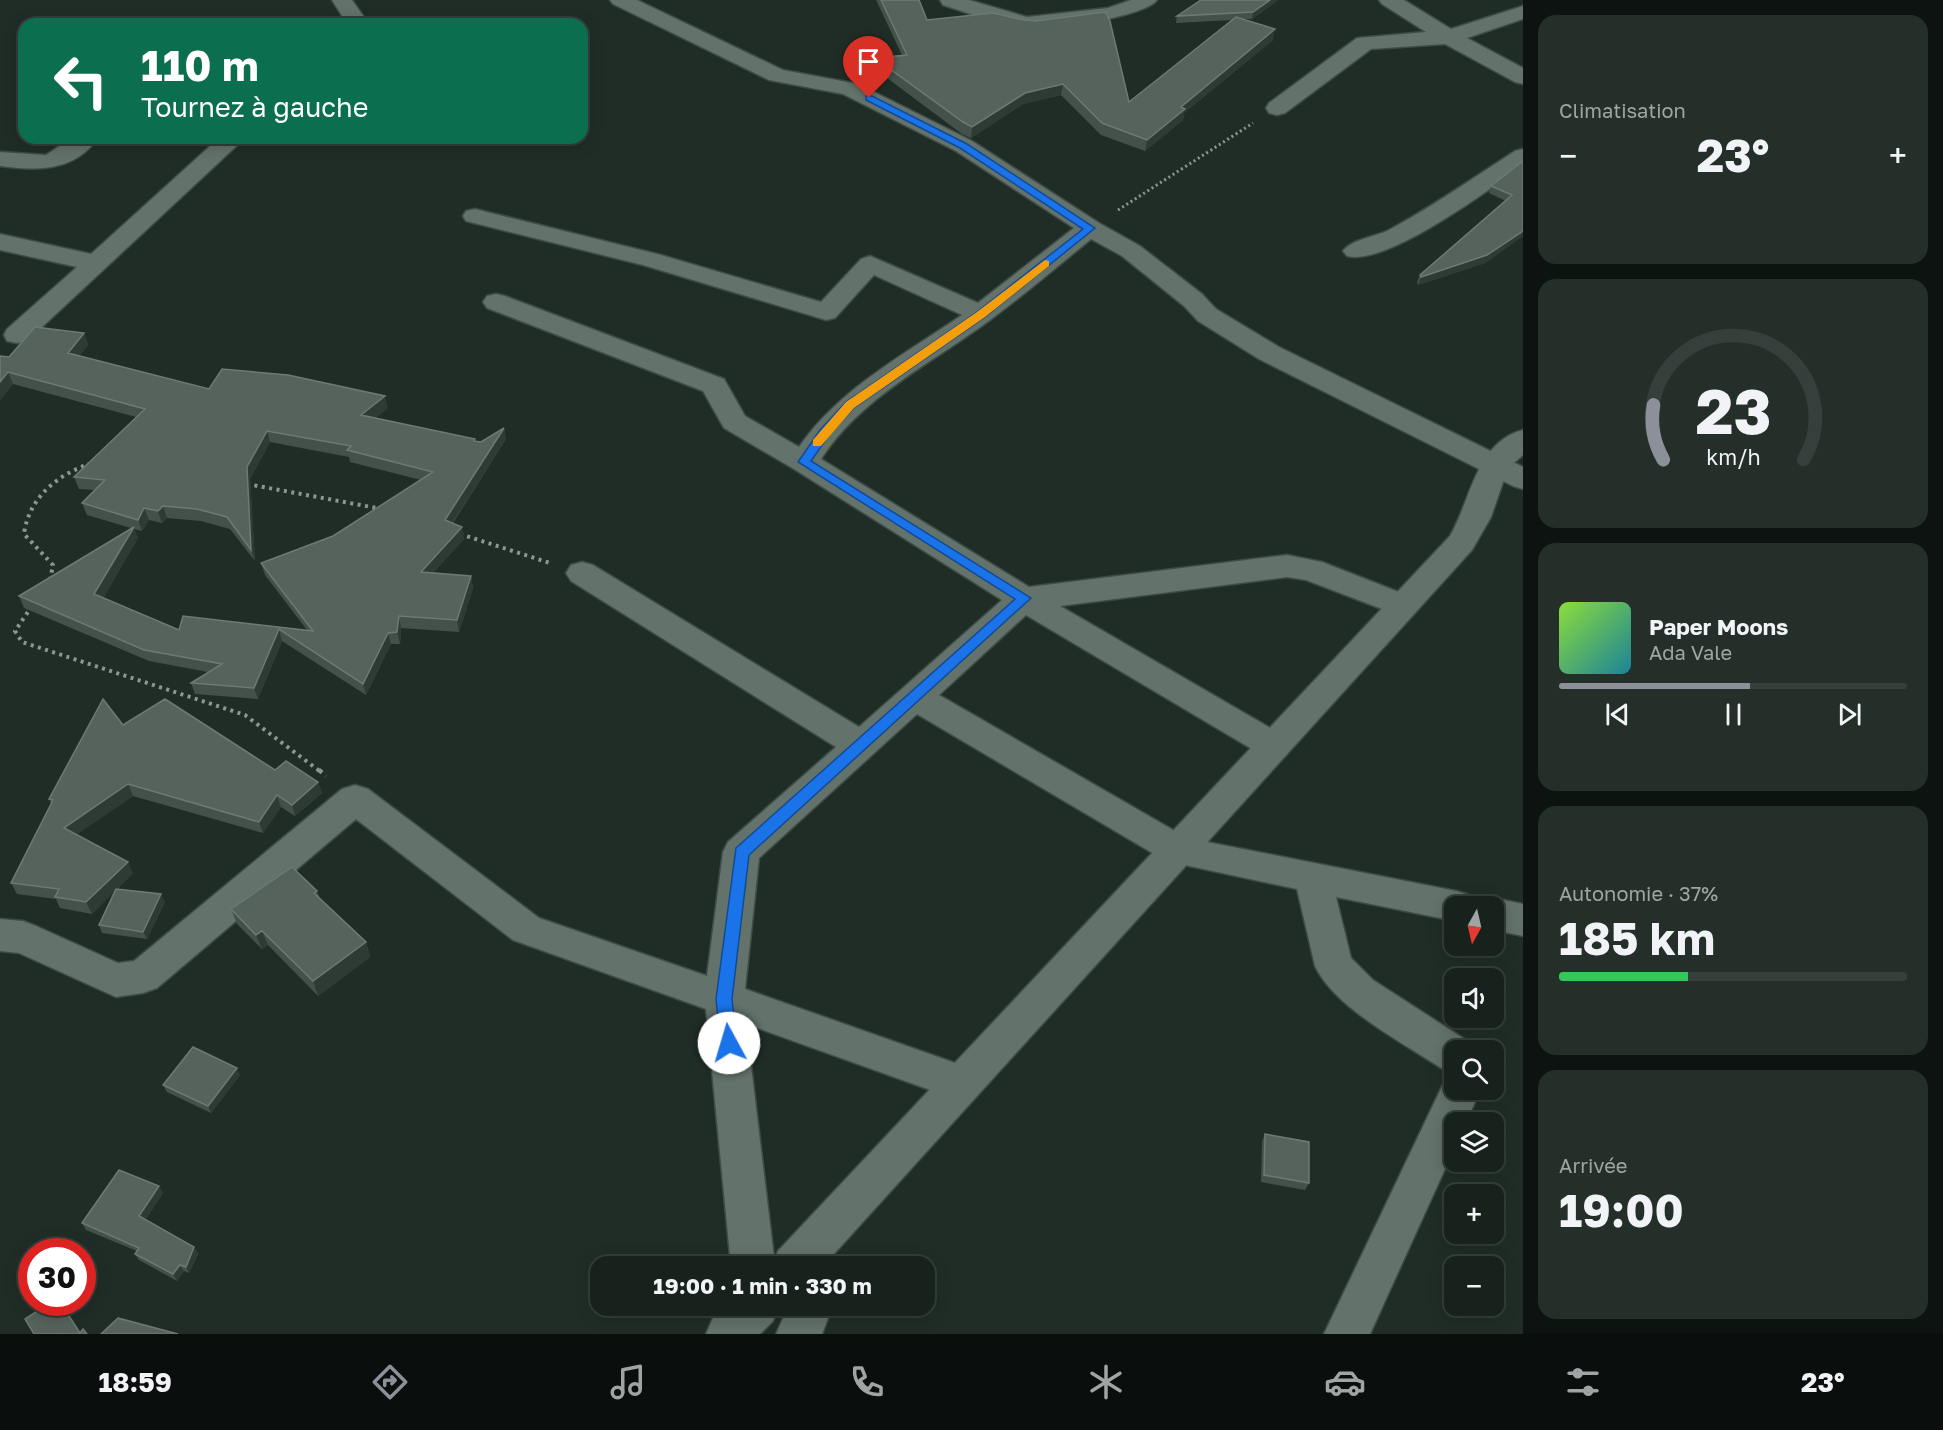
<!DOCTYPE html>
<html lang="fr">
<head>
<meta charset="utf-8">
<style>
	body { margin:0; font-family:"Golos Text",sans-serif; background:#252f2a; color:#f1f3f6; height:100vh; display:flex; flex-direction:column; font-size:22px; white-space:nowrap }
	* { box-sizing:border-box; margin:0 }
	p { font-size:20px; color:#9fa4a4 }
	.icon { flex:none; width:33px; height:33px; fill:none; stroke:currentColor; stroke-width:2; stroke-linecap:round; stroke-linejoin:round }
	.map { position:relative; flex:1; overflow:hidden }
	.drawer { display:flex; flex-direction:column; gap:15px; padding:15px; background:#0d1310; width:420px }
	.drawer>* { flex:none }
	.top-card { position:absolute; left:18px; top:18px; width:570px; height:126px; border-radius:18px; box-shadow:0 3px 15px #0003,0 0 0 2px #363f3b; background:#0b6e4f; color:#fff; overflow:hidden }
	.needle { width:39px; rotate:188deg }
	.fabs { position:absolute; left:1444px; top:896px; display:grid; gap:12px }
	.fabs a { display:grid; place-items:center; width:60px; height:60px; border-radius:12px; background:#18221d; box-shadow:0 3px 15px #0003,0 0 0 2px #363f3b; font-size:30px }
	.speed { position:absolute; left:18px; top:1238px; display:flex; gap:12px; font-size:30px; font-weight:700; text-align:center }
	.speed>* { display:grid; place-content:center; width:78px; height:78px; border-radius:50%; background:#18221d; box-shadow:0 3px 15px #0003,0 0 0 2px #363f3b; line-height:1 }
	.speed .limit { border:9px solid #d22; background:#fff; color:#111 }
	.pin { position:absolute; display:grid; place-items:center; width:51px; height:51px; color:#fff; margin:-62px -26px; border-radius:50% 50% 50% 0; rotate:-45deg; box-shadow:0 0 6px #0007 }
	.pin .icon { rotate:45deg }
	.me { position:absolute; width:66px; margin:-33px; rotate:354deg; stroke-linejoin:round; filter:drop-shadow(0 0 4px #0008) }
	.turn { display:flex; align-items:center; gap:21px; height:126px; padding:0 24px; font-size:27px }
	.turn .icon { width:78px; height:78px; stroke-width:2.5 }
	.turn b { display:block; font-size:42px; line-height:51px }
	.big { font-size:45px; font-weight:700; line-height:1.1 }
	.drawer .card { flex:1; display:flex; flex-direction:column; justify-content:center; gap:9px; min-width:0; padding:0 21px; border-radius:18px; background:#252f2a }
	.drawer .dial { align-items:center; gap:0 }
	.dial svg { height:156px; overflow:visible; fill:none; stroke:#363f3b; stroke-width:7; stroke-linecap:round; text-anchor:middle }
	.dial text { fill:#f1f3f6; stroke:none }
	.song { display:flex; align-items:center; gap:18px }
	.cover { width:72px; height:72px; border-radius:9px; background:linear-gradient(135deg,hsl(90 70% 55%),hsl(190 70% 35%)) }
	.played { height:6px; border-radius:3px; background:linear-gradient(90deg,#8c9099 55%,#363f3b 55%) }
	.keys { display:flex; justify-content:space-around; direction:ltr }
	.heat { display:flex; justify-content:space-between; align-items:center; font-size:33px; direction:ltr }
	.charge { height:9px; border-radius:4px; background:linear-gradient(90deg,#34c759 37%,#363f3b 0) }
	.trip { position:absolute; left:590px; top:1256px; width:345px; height:60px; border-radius:18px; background:#18221d; box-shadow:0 3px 15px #0003,0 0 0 2px #363f3b; font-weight:700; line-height:60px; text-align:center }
	.dock { display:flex; height:96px; justify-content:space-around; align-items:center; background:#0a0e0c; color:#9fa4a4 }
	.dock .icon { width:42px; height:42px }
	.dock .selected { color:#8c9099 }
	.dock b { font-size:27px; color:#f1f3f6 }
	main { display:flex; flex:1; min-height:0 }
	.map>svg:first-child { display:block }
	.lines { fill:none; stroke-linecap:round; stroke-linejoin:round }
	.street-casing { stroke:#3f4b46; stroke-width:3 }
	.secondary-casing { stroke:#3f4b46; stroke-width:3 }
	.path-far2 { stroke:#8d9792; stroke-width:3; stroke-dasharray:2 3; stroke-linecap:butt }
	.path-far1 { stroke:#8d9792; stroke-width:4; stroke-dasharray:3 4.5; stroke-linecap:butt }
	.path { stroke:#8d9792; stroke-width:4.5; stroke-dasharray:4 5; stroke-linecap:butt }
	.street { fill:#63726a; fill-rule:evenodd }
	.secondary { fill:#63726a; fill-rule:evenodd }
	.wall { fill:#44514a; fill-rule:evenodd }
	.shaded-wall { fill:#2e3b35 }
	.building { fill:#56635c; stroke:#6d7a73; stroke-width:1.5 }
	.route { fill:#1a73e8; stroke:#114b97; stroke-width:1.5 }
	.slow { fill:#f59e0b }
</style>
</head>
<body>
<main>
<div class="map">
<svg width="1523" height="1334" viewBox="0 0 1523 1334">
	<rect width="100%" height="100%" fill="#202d27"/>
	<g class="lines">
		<defs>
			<path id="street" d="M 332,0 L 352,0 L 366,20 L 363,24 L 339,24 L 344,19 Z
				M 610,0 L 637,0 L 783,70 L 858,84 L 972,141 L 1099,223 L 1140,246 L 1202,294 L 1216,309 L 1279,347 L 1523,467 L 1523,489 L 1513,486 L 1259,359 L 1198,321 L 1184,306 L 1122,256 L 1091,239 C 1058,266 1025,294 990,320 C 932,363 861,397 821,459 L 1029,587 L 1287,555 L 1322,562 L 1414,598 L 1419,606 L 1414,614 L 1403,617 L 1306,580 L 1287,577 L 1060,606 L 1286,737 L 1291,746 L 1286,755 L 1274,759 L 1262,755 L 1026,615 L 939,695 L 1187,838 L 1456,891 L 1469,895 L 1475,906 L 1455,906 L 1455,921 L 1336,897 L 1351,958 L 1373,980 L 1469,1042 L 1473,1050 L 1455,1050 L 1455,1073 L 1441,1068 C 1402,1042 1335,1008 1315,966 L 1297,889 L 1166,861 L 917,714 L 759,858 L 745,989 L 975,1070 L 981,1083 L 975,1096 L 961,1101 L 746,1024 L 775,1266 L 731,1266 L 706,1009 L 513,940 L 356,819 L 157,988 L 143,993 L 116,997 L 19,953 L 0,951 L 0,919 L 23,921 L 36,926 L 118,963 L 134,961 L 342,789 L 355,785 L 368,789 L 539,918 L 707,976 L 723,852 L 728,842 L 836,747 L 571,581 L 566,573 L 571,565 L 582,562 L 593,565 L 859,727 L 1002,600 L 794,469 L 724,428 L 703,391 L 487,308 L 483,302 L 487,296 L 496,294 L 505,296 L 724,379 L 745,416 L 799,447 C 839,389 905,354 962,315 L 874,275 L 835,318 L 826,320 L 643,265 L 466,221 L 463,216 L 466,211 L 475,209 L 661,255 L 821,302 L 861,259 L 870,256 L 978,303 L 1074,228 L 956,151 L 843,94 L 769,80 L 613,4 Z
				M 940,0 L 969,0 L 1027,17 L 1108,8 L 1131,0 L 1157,0 C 1145,17 1044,32 1023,29 C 996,24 969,13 943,5 Z
				M 1379,0 L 1404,0 L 1451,29 L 1523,6 L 1523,19 L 1467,38 L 1523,68 L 1523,84 L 1515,82 L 1445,44 L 1371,49 L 1285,113 L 1277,115 L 1269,113 L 1266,108 L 1269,103 L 1357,38 L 1426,32 L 1382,4 Z
				M 72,138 L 98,138 C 74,172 36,171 0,166 L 0,152 L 46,155 Z
				M 219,138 L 245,138 L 27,341 L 17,343 L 7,341 L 4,335 L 7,329 L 77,267 L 0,250 L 0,234 L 91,254 Z
				M 1523,149 L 1523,166 C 1488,190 1387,266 1347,256 L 1343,251 C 1352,239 1375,237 1389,230 C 1432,207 1473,178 1515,151 Z
				M 1494,898 L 1523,904 L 1523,936 L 1494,930 L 1494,906 L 1479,906 L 1481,903 Z
				M 1455,1073 L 1455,1089 L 1481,1089 L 1466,1122 L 1455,1122 L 1455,1147 L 1370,1334 L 1324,1334 L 1447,1076 Z
				M 789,1305 L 833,1305 L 822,1334 L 776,1334 Z"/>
			<path id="secondary" d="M 1523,430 L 1523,455 L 1508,468 L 1491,517 L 1472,550 L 823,1266 L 772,1266 L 778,1251 L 1450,536 C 1471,500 1476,442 1523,430 Z
				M 726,1305 L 779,1305 L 773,1321 L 760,1334 L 706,1334 L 713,1318 Z"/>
		</defs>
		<use href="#street" class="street-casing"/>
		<use href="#secondary" class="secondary-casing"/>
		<path class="path-far2" d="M 1118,210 L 1253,123"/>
		<path class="path-far1" d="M 247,484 L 382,509
			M 460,534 L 550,563
			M 50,580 L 53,565 L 24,534 C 29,497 58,474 92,463
			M 32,606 L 15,631 L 22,642 L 245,715 L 321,772"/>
		<path class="path" d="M 319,770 L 326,776"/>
		<use href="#street" class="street"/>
		<use href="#secondary" class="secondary"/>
	</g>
	<path class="wall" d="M 876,0 L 919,0 L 927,20 L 1129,102 L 1233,20 L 1176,23 L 1177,16 L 1201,0 L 1278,0 L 1252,19 L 1243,19 L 1273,40 L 1184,113 L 1183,120 L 1145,151 L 1101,135 L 1061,95 L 1023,104 L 971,138 L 962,134 L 875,69 L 875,58 L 902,55 Z
		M 1523,161 L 1523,236 L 1485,263 L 1418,285 L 1417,282 L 1420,275 L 1506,201 L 1489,193 L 1491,186 Z
		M 84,333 L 88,345 L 79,356 L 209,389 L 388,408 L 375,418 L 481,442 L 504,428 L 506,439 L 453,523 L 464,539 L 433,573 L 471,576 L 473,588 L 459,632 L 401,628 L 400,644 L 391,644 L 366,695 L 282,641 L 258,699 L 195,694 L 191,683 L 208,672 L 149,661 L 24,608 L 19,596 L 131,528 L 87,515 L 82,503 L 95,490 L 79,489 L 74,477 L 136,417 L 13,384 L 0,400 L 0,356 L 9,357 ZM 270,442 L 349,457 L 350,462 L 421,480 L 333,536 L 261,563 L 265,575 L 307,630 L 183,616 L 179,630 L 103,598 L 138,538 L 134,529 L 142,531 L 149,520 L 162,523 L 167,518 L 201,521 L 230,529 L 255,561 L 250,479 Z
		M 123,725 L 275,770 L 318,782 L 322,793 L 295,816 L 281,807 L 263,833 L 133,796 L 77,834 L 133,873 L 117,889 L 165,902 L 147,939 L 102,933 L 99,925 L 116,889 L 92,914 L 60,908 L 56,899 L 17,894 L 11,883 L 51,804 L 49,799 Z
		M 317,891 L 320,899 L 366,942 L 370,957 L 318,996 L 268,945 L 262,949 L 237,924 L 231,909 Z
		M 240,1075 L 211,1113 L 167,1092 L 163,1085 Z
		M 1265,1134 L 1309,1183 L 1305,1190 L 1261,1182 L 1262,1141 Z
		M 163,1193 L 145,1220 L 194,1247 L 198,1254 L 189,1273 L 184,1271 L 177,1281 L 139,1260 L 135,1254 L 137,1251 L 86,1230 L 82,1223 Z"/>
	<path class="shaded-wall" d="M 1270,0 L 1278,0 L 1252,19 L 1253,12 Z
		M 1275,29 L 1273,40 L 1184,113 L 1183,120 L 1145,151 L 1147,140 L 1181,107 Z
		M 1063,84 L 1061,95 L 1023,104 L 971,138 L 972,127 L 1025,93 Z
		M 1523,231 L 1523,236 L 1485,263 L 1418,285 L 1421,277 Z
		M 84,333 L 88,345 L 73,364 L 68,353 Z
		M 8,372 L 13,384 L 0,400 L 0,382 Z
		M 385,396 L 388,408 L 364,426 L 361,415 Z
		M 504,428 L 506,439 L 447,531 L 445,520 Z
		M 267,431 L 270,442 L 250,479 L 255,561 L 251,550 L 247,467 Z
		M 163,506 L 167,518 L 162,523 L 158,511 Z
		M 144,508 L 149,520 L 142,531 L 138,520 Z
		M 134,527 L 138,538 L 99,606 L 94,594 Z
		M 462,527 L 464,539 L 423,584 L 421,572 Z
		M 471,576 L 473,588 L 459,632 L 457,620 Z
		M 399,616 L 401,628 L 400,644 L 397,632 Z
		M 279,629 L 282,641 L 258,699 L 254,688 Z
		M 388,633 L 391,644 L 366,695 L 363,684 Z
		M 318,782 L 322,793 L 295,816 L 292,805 Z
		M 128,784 L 133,796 L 70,839 L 64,828 Z
		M 277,795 L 281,807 L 263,833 L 259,822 Z
		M 128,862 L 133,873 L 92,914 L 86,902 Z
		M 161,894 L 165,902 L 147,939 L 143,932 Z
		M 262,931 L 268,945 L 262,949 L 256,935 Z
		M 366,942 L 370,957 L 318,996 L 313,981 Z
		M 237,1068 L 240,1075 L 211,1113 L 208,1106 Z
		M 159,1186 L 163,1193 L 143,1223 L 139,1216 Z
		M 194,1247 L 198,1254 L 189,1273 L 186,1267 Z
		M 180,1265 L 184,1271 L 177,1281 L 173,1274 Z
		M 60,1302 L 64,1307 L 81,1334 L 80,1334 Z"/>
	<path class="building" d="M 881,0 L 919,0 L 927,20 L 993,13 L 1024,20 L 1036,21 L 1105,12 L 1110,21 L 1129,102 L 1236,17 L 1275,29 L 1181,107 L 1185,109 L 1147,140 L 1102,123 L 1063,84 L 1025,93 L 972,127 L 963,122 L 875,58 L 907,55 Z
		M 1201,0 L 1270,0 L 1253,12 L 1177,16 Z
		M 1523,161 L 1523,231 L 1487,255 L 1421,277 L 1420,275 L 1512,195 L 1491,186 Z
		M 35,327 L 84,333 L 68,353 L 209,389 L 222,369 L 288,375 L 385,396 L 361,415 L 475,439 L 474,441 L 481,442 L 504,428 L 445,520 L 462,527 L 421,572 L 471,576 L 457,620 L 399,616 L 397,632 L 388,633 L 363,684 L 279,629 L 254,688 L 191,683 L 222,664 L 144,650 L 19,596 L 134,527 L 94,594 L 179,630 L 183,616 L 313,631 L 261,563 L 333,536 L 433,472 L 347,450 L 351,446 L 267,431 L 247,467 L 251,550 L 227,517 L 197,509 L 163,506 L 158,511 L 144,508 L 138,520 L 82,503 L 105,480 L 74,477 L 145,409 L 8,372 L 0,382 L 0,356 L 9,357 Z
		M 103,699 L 123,725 L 165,699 L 275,770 L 286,761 L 318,782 L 292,805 L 277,795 L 259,822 L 128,784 L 64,828 L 128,862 L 86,902 L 55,897 L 59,889 L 11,883 L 53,800 L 49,799 Z
		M 292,867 L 317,891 L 314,893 L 366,942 L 313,981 L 262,931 L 256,935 L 231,909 Z
		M 116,889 L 161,894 L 143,932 L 99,925 Z
		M 193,1047 L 237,1068 L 208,1106 L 163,1085 Z
		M 1265,1134 L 1309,1142 L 1309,1183 L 1264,1175 Z
		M 119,1170 L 159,1186 L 139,1216 L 194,1247 L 186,1267 L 180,1265 L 173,1274 L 135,1254 L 139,1248 L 82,1223 Z
		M 51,1302 L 60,1302 L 80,1333 L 83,1329 L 87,1334 L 34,1334 L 25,1319 Z
		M 118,1318 L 178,1334 L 101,1334 Z"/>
	<path class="route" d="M 866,96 L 872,96 L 967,144 L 1095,228 L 985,317 L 854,408 L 829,435 L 811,461 L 1031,598 L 749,855 L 732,999 L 737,1043 L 735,1049 L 729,1051 L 723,1049 L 721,1043 L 716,999 L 736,848 L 1015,599 L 798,462 L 820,430 L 846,402 L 977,312 L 1083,229 L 960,148 L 866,100 Z"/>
	<path class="slow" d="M 1045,260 L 1049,261 L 1049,266 L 985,317 L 854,408 L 821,446 L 813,446 L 813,440 L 846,402 L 977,312 Z"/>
</svg>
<div class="fabs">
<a><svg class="needle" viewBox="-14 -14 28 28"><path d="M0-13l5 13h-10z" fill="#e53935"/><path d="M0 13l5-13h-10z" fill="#9fa4a4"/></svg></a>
<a><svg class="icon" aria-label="sound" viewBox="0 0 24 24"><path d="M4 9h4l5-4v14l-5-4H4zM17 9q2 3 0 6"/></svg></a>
<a><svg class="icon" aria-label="search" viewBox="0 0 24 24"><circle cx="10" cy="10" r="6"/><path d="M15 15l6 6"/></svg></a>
<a><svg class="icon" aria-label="layers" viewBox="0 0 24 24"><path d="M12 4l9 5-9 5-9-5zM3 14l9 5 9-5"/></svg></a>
<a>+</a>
<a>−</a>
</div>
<div class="speed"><div class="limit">30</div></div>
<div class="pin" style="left:869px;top:98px;background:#d93025"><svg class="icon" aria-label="arrive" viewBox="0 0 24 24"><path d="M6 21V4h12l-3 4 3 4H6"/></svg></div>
<svg class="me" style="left:729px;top:1043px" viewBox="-20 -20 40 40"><circle r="19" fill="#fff"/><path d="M0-13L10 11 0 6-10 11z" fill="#1a73e8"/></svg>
<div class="trip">19:00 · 1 min · 330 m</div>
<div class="top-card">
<div class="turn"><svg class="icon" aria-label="left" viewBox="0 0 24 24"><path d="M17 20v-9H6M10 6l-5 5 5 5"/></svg><div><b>110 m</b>Tournez à gauche</div></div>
</div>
</div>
<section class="drawer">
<div class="card"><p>Climatisation</p>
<div class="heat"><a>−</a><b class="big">23°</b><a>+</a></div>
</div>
<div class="card dial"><svg viewBox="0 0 100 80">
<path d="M14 69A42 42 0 1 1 86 69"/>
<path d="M14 69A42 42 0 0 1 9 41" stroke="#8c9099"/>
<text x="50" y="56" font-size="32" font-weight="700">23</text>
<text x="50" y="72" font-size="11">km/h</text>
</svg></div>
<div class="card">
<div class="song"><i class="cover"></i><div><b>Paper Moons</b><p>Ada Vale</p></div></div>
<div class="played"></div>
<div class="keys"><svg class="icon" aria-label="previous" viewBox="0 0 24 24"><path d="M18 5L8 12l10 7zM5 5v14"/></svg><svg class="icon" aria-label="pause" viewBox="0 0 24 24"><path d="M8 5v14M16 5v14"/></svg><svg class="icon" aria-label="next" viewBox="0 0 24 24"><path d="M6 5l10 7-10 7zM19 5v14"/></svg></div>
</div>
<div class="card"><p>Autonomie · 37%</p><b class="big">185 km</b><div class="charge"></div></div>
<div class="card"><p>Arrivée</p><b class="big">19:00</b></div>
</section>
</main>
<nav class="dock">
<b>18:59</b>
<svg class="icon selected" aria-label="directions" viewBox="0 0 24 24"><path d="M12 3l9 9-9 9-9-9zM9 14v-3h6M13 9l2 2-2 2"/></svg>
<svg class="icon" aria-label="music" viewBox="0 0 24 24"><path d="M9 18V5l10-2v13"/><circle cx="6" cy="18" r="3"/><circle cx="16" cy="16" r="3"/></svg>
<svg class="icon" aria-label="phone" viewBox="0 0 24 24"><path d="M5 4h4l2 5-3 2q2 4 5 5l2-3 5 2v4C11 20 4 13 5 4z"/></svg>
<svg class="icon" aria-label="climate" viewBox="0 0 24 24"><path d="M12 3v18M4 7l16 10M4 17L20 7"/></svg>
<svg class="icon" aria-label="car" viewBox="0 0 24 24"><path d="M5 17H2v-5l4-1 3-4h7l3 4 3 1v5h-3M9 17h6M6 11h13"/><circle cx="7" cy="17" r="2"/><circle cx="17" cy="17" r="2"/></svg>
<svg class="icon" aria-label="filters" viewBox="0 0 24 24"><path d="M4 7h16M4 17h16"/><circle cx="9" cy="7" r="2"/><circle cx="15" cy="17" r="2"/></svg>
<b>23°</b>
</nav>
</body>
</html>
